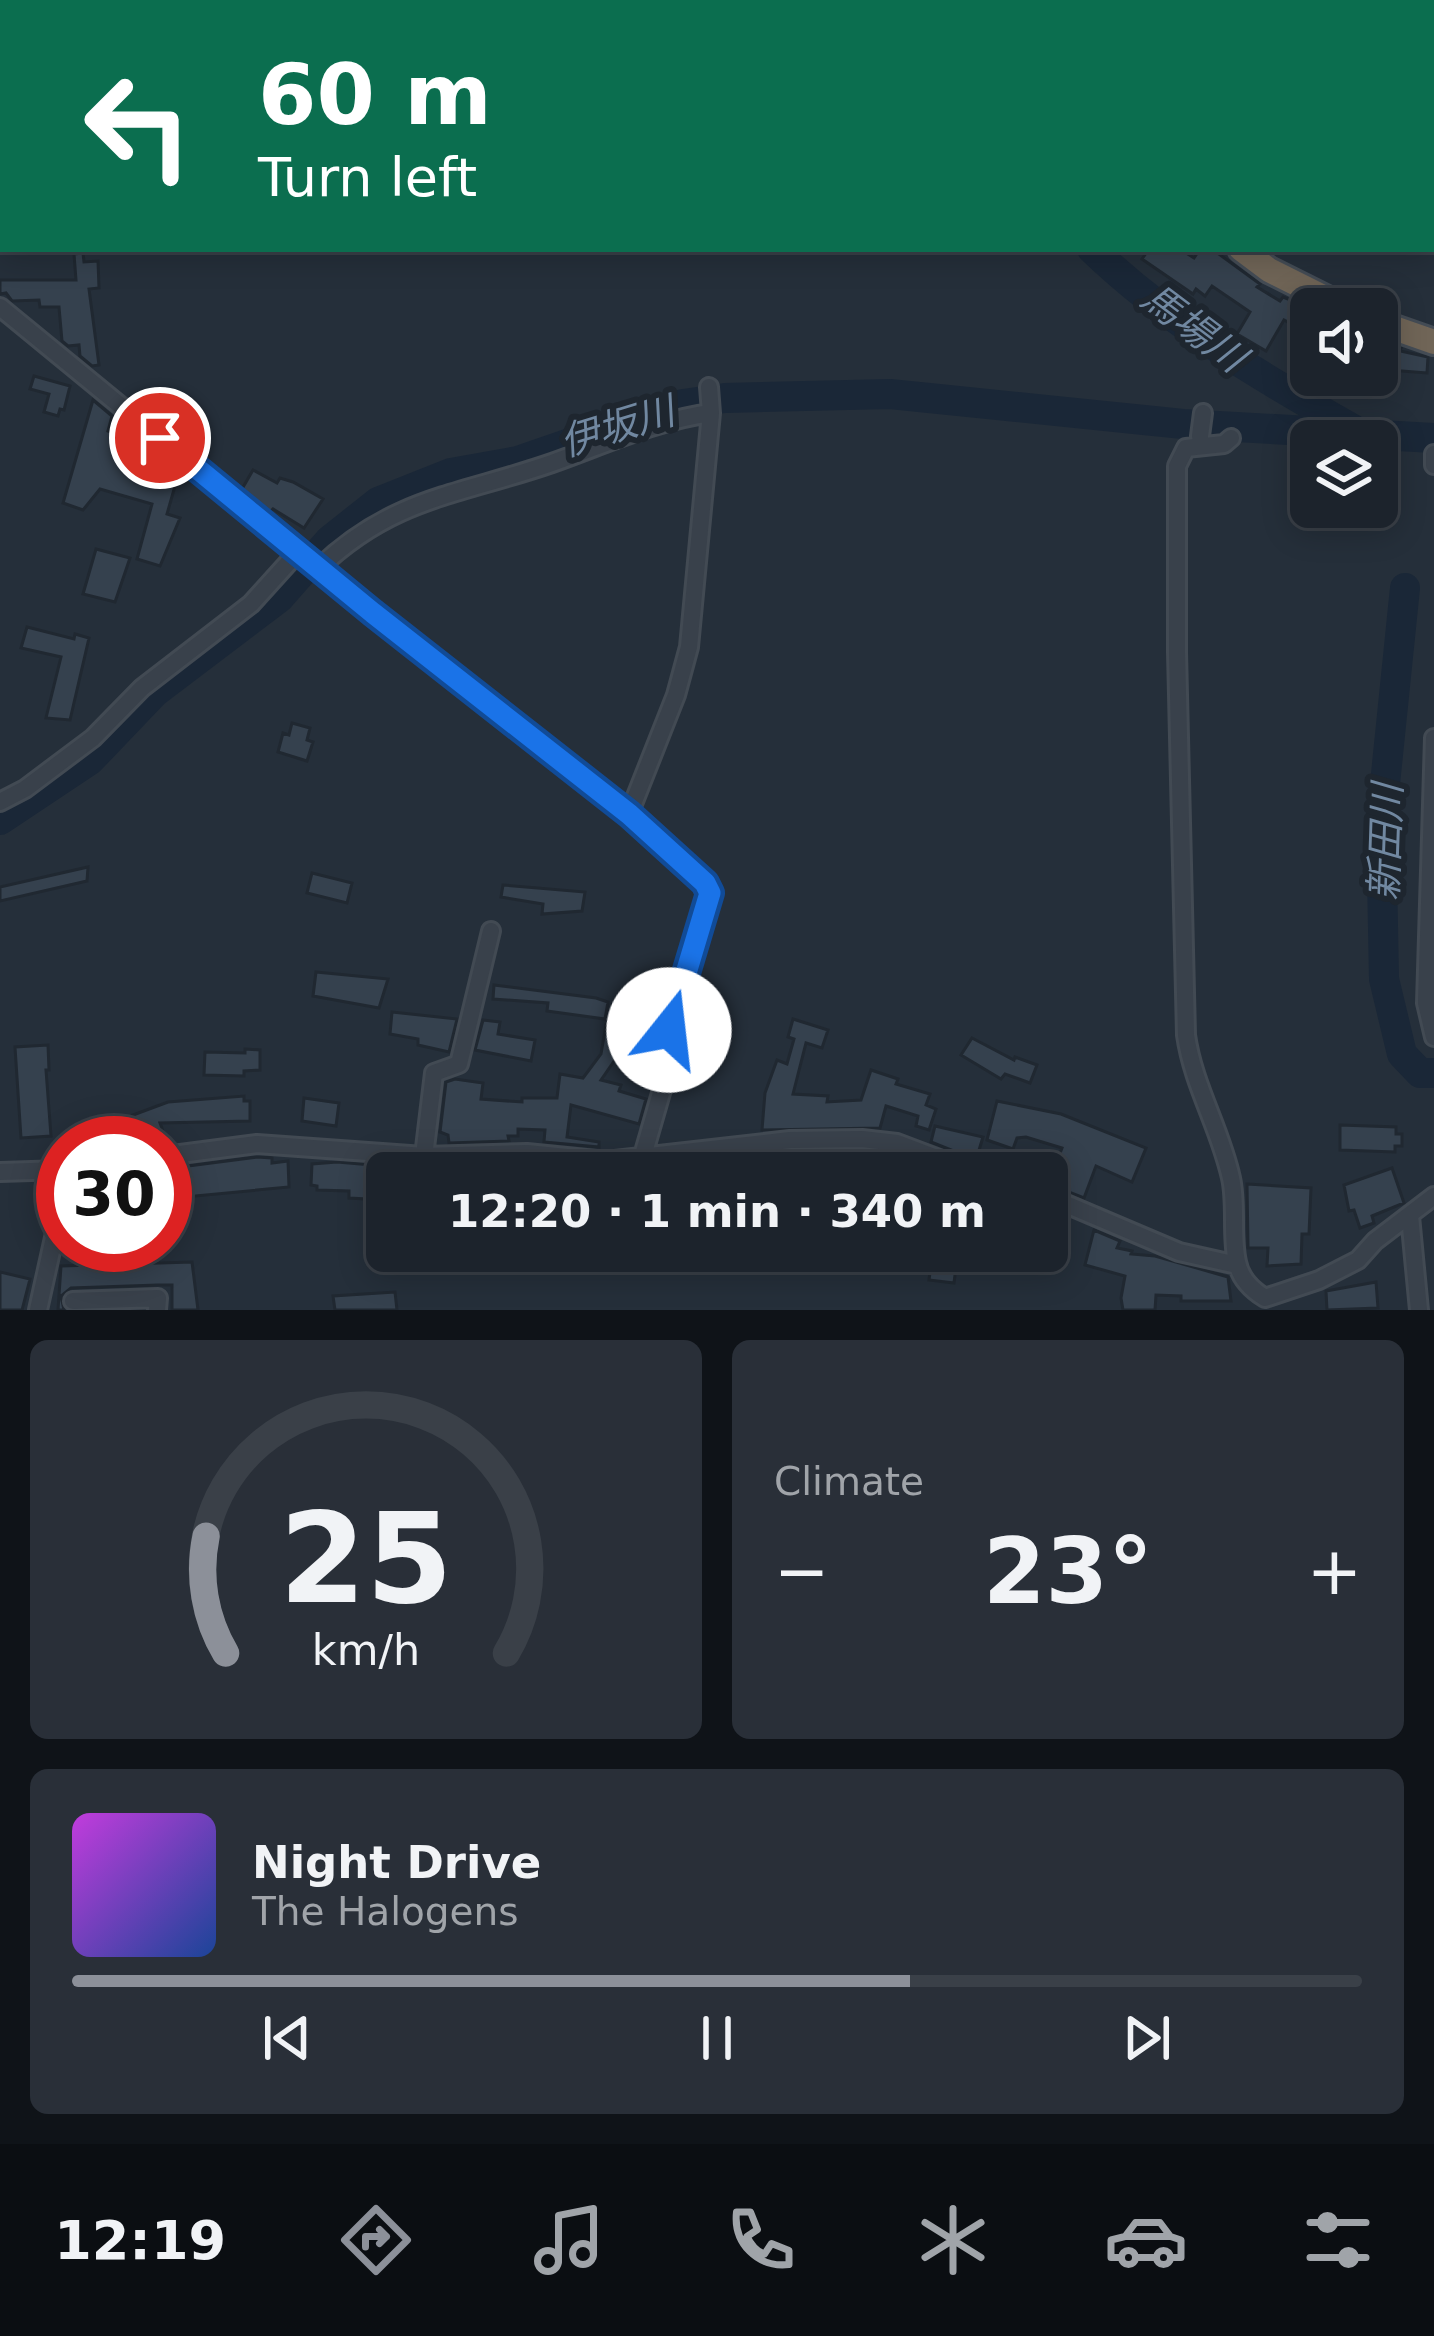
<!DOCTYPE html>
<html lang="en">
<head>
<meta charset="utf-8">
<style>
	body { margin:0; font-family:"DejaVu Sans","Noto Sans JP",sans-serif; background:#292f38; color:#f1f3f6; height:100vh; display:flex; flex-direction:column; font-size:45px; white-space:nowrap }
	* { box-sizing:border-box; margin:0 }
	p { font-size:39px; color:#a0a4a9 }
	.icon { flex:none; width:66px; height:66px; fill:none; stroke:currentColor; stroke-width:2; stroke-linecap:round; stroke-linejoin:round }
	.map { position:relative; height:1310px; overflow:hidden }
	.sheet { display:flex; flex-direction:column; gap:30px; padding:30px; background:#0f1318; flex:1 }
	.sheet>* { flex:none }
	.top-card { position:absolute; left:0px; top:0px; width:1434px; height:252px; box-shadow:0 6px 30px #0003,0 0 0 3px #3a4048; background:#0b6e4f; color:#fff; overflow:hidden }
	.buttons { position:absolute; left:1290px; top:288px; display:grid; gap:24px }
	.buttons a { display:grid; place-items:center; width:108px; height:108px; border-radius:18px; background:#1c232c; box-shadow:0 6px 30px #0003,0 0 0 3px #3a4048; font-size:60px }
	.speed { position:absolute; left:36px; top:1116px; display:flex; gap:24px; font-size:60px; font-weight:700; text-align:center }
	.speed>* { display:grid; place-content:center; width:156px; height:156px; border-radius:50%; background:#1c232c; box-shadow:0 6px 30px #0003,0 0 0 3px #3a4048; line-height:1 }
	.speed .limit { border:18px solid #d22; background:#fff; color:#111 }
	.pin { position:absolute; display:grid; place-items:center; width:102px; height:102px; color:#fff; margin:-51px; border:6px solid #fff; border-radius:50%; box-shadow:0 3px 12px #0007 }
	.me { position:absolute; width:132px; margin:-66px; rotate:16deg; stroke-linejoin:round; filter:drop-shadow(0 0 9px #0008) }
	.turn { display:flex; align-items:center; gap:42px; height:252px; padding:0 60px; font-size:54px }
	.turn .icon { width:156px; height:156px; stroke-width:2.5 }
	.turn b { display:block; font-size:84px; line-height:102px }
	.big { font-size:90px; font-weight:600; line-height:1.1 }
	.sheet .tile { flex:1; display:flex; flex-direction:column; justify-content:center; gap:18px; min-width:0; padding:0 42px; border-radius:18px; background:#292f38 }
	.sheet .dial { align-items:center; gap:0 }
	.dial svg { height:312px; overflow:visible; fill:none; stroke:#3a4048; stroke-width:7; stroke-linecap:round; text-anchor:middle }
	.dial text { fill:#f1f3f6; stroke:none }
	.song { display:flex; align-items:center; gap:36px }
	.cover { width:144px; height:144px; border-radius:18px; background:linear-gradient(135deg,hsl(290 70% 55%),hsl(220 70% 35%)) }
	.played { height:12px; border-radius:6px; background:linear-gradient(90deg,#8c9099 65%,#3a4048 65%) }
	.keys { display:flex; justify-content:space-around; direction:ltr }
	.heat { display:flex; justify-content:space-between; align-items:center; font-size:66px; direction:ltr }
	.sheet .tiles { flex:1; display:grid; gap:30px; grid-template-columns:1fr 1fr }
	.tile:last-child { grid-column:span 2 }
	.trip { position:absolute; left:366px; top:1152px; width:702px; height:120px; border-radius:18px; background:#1c232c; box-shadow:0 6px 30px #0003,0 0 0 3px #3a4048; font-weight:600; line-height:120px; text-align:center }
	.menu { display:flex; height:192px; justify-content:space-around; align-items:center; background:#0b0e12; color:#a0a4a9 }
	.menu .icon { width:84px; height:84px }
	.menu .on { color:#8c9099 }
	.menu b { font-size:54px; color:#f1f3f6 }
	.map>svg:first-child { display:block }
	.green { fill:#273a3b }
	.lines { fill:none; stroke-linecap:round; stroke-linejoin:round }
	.stream { stroke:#1a2737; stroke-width:4.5 }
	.river { stroke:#1a2737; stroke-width:30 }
	.building { fill:#35414e; stroke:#202831; stroke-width:3 }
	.minor-casing { stroke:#424a53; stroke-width:22 }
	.major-casing { stroke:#424a53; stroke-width:27 }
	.highway-casing { stroke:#444c55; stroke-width:30 }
	.minor { stroke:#39414b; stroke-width:16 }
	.major { stroke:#57606a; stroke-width:21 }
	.highway { stroke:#706557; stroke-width:24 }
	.route-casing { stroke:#114b97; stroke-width:30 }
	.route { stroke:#1a73e8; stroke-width:21 }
	.labels { text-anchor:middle; stroke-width:12; stroke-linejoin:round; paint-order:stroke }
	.water-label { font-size:39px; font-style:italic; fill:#7188a1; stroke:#1e262f }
</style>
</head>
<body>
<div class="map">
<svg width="1434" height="1310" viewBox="0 0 1434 1310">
	<rect width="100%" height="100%" fill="#252f3a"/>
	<path class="green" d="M 1138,0 L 1434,0 L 1434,234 L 1431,3 Z"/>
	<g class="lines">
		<path class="stream" d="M 881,0 L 883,3"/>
		<path class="river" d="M 667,0 L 676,3
			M 1092,249 C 1169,323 1261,377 1353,429
			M 1405,588 L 1381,823 L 1384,979 L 1402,1054 L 1420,1073 L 1434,1073
			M 0,820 L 90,760 L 155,692 L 279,598 L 330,540 L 378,502 L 451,473 L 518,461 L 683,404 L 725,398 L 890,394 L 1183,424 L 1434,438"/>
	</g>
	<path class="building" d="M 1149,249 L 1180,249 L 1194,258 L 1200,249 L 1212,249 L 1260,284 L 1257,287 L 1280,301 L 1283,297 L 1298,303 L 1311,309 L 1311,314 L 1303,330 L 1284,320 L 1266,351 L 1237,334 L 1250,312 L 1212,286 L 1205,296 L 1196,289 L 1193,294 L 1142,259 Z
		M 83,253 L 84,262 L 98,261 L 99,288 L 89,289 L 99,365 L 92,366 L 80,356 L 79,345 L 68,346 L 62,341 L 59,307 L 40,307 L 39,300 L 12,301 L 6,293 L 0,294 L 0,280 L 76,280 L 74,254 Z
		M 1377,339 L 1401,348 L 1400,351 L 1428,357 L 1427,373 L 1377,369 Z
		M 34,376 L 70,386 L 64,410 L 60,409 L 58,416 L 44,412 L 49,394 L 30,389 Z
		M 93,400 L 112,416 L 108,431 L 149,446 L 144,462 L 179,472 L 167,514 L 180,518 L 160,566 L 137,559 L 152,504 L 100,489 L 83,510 L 63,503 Z
		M 253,470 L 277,483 L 280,478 L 293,482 L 323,499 L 304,528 L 273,509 L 270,512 L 242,489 Z
		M 96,549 L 130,558 L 115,602 L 83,594 Z
		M 27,627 L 74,639 L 75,634 L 89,638 L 70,720 L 46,718 L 61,657 L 21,648 Z
		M 292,723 L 310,728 L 307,740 L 313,742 L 307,761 L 278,752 L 283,733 L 289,735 Z
		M 88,867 L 87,881 L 0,901 L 0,887 Z
		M 312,873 L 352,883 L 347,903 L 307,893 Z
		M 503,885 L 585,892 L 582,911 L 542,914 L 543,904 L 501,897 Z
		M 316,972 L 388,979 L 379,1008 L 313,996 Z
		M 494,985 L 596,998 L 608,1002 L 605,1019 L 547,1011 L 548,1003 L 493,999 Z
		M 392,1012 L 457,1019 L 449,1052 L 418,1045 L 418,1039 L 390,1034 Z
		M 793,1019 L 828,1030 L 822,1048 L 806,1043 L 793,1094 L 828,1096 L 827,1102 L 861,1100 L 871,1070 L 898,1079 L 896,1084 L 930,1094 L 926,1105 L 936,1109 L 929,1130 L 916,1126 L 918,1116 L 886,1106 L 880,1128 L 762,1130 L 765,1093 L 777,1060 L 787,1064 L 794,1039 L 788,1037 Z
		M 483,1020 L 500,1022 L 498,1034 L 535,1040 L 531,1061 L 475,1050 Z
		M 606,1025 L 655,1039 L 651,1064 L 617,1057 L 601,1080 L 621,1085 L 619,1091 L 646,1099 L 639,1124 L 571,1105 L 567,1137 L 599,1142 L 599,1147 L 544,1142 L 545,1130 L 518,1129 L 518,1136 L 508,1136 L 509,1141 L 449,1143 L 448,1135 L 440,1132 L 446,1082 L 455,1079 L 483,1083 L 481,1099 L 522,1102 L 522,1098 L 557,1098 L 560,1074 L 583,1078 L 601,1054 Z
		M 972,1038 L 1014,1060 L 1015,1057 L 1037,1065 L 1030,1083 L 1005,1074 L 1001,1079 L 961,1055 Z
		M 48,1045 L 49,1070 L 46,1070 L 51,1136 L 21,1138 L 15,1047 Z
		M 245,1049 L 260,1050 L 260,1070 L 244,1071 L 244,1076 L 204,1075 L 205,1052 L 245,1053 Z
		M 244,1096 L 244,1101 L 250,1101 L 250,1121 L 160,1123 L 163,1131 L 132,1137 L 125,1118 L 168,1102 Z
		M 304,1098 L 339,1103 L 336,1126 L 302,1121 Z
		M 997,1101 L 1061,1114 L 1146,1148 L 1132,1182 L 1096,1166 L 1084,1198 L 1048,1184 L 1062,1148 L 1026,1137 L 1017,1138 L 1013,1149 L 987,1140 Z
		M 1340,1125 L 1396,1127 L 1396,1134 L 1402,1134 L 1402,1146 L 1395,1146 L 1395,1152 L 1340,1150 Z
		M 935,1126 L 983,1137 L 976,1160 L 931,1142 Z
		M 814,1152 L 894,1155 L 940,1173 L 814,1169 Z
		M 257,1157 L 272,1158 L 272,1163 L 288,1161 L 289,1187 L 184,1197 L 186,1216 L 170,1218 L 165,1169 Z
		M 337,1162 L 395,1167 L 395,1173 L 387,1173 L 387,1186 L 382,1186 L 381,1207 L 366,1207 L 366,1199 L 349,1198 L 349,1191 L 317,1190 L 317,1186 L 311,1185 L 312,1164 Z
		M 527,1166 L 596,1173 L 451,1173 L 450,1168 Z
		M 1392,1168 L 1404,1203 L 1372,1216 L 1374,1223 L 1360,1228 L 1354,1210 L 1349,1211 L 1344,1185 Z
		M 1247,1184 L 1311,1188 L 1309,1234 L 1302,1234 L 1301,1264 L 1267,1266 L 1268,1248 L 1248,1248 Z
		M 1094,1230 L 1120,1241 L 1117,1248 L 1132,1251 L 1131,1254 L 1155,1256 L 1228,1277 L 1231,1301 L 1181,1301 L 1181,1296 L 1156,1295 L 1155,1310 L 1123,1310 L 1121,1298 L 1125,1276 L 1085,1265 Z
		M 933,1251 L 958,1251 L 954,1283 L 929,1280 Z
		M 192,1262 L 198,1310 L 172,1310 L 172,1285 L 158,1285 L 71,1288 L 61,1296 L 64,1310 L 58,1310 L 61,1266 Z
		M 0,1272 L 30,1279 L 22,1310 L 0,1310 Z
		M 1376,1282 L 1378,1308 L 1327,1310 L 1326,1291 Z
		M 395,1292 L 397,1310 L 335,1310 L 333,1296 Z"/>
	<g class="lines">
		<defs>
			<path id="minor" d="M 0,307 L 373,613 L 629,814 L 705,883 L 709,893 L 669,1030 L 663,1086 L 642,1159
				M 1200,436 L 1203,413
				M 1231,438 L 1224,444 L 1186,448 L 1177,466 L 1177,652 L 1186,1035 C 1193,1085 1220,1128 1231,1178 C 1237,1205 1231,1235 1237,1262 C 1240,1278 1252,1290 1265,1298 L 1319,1280 L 1358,1260 L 1375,1241 L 1434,1196
				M 1434,454 L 1434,465
				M 319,568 C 393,497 460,495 552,463 C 603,445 657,420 711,413
				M 1434,738 L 1426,1003 L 1434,1037
				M 0,802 L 25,789 L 93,738 L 142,688 L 251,604 L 298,552
				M 629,814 L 676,695 L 689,647 L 711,413 L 709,387
				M 165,1156 L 257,1144 L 424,1156 L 527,1153 L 606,1161 L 790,1140 L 862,1139 L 897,1143 L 976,1173
				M 424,1156 L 434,1073 L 459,1064 L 491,931
				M 0,1172 L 63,1170
				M 1047,1196 L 1179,1252 L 1237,1265
				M 1410,1216 L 1419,1310
				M 73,1301 L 158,1298 L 157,1310
				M 38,1310 L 63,1197"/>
			<path id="major" d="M 774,0 L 794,3"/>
			<path id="highway" d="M 1033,0 L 1035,3
				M 1241,249 L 1269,270 L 1347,309
				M 1377,322 L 1434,342"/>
		</defs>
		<use href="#minor" class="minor-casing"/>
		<use href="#major" class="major-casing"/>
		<use href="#highway" class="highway-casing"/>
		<use href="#minor" class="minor"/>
		<use href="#major" class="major"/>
		<use href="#highway" class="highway"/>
	</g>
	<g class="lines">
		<defs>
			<path id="route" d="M 160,438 L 373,613 L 629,814 L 705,883 L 710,893 L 669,1030"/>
		</defs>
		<use href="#route" class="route-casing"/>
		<use href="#route" class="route"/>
	</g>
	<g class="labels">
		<g class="water-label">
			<text transform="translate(1194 327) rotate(37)" y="14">馬場川</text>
			<text transform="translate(617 426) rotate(-17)" y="14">伊坂川</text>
			<text transform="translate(1385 842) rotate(-88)" y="14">新田川</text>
		</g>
	</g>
</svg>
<div class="buttons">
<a><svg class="icon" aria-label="sound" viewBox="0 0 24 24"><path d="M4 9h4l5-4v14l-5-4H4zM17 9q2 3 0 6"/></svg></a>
<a><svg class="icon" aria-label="layers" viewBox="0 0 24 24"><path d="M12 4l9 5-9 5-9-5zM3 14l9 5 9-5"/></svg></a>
</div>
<div class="speed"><div class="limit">30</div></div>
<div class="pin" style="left:160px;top:438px;background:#d93025"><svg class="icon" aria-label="arrive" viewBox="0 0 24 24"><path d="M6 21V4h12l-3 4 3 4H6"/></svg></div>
<svg class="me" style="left:669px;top:1030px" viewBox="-20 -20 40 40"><circle r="19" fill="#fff"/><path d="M0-13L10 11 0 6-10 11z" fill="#1a73e8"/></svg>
<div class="trip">12:20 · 1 min · 340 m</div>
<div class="top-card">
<div class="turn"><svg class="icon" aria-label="left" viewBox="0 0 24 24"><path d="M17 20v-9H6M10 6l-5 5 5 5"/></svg><div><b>60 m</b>Turn left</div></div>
</div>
</div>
<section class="sheet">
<div class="tiles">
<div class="tile dial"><svg viewBox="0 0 100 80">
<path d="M14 69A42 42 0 1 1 86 69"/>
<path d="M14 69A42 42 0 0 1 9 39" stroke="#8c9099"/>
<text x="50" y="56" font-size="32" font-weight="700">25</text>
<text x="50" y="72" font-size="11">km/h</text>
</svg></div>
<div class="tile"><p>Climate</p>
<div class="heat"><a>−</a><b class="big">23°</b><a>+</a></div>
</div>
<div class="tile">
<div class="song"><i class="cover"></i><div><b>Night Drive</b><p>The Halogens</p></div></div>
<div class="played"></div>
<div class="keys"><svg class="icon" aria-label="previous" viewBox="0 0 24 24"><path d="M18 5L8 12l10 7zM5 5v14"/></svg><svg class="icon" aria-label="pause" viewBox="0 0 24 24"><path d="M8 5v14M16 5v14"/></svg><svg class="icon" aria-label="next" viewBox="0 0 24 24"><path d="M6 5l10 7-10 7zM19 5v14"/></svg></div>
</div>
</div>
</section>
<nav class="menu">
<b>12:19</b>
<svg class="icon on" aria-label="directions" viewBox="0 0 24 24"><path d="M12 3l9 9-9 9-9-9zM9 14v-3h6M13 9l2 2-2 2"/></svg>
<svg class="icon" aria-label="music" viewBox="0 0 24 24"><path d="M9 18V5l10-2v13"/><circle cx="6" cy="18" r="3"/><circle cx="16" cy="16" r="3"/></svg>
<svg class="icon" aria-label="phone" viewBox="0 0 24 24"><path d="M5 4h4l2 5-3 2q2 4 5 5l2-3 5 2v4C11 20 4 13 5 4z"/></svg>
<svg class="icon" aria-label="climate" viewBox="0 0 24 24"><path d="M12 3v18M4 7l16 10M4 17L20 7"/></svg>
<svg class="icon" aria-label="car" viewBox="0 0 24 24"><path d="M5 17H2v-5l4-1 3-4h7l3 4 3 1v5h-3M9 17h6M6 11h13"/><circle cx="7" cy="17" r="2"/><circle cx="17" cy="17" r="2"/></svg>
<svg class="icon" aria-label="filters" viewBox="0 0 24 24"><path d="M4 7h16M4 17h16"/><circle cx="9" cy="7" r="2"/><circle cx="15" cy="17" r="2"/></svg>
</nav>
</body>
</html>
